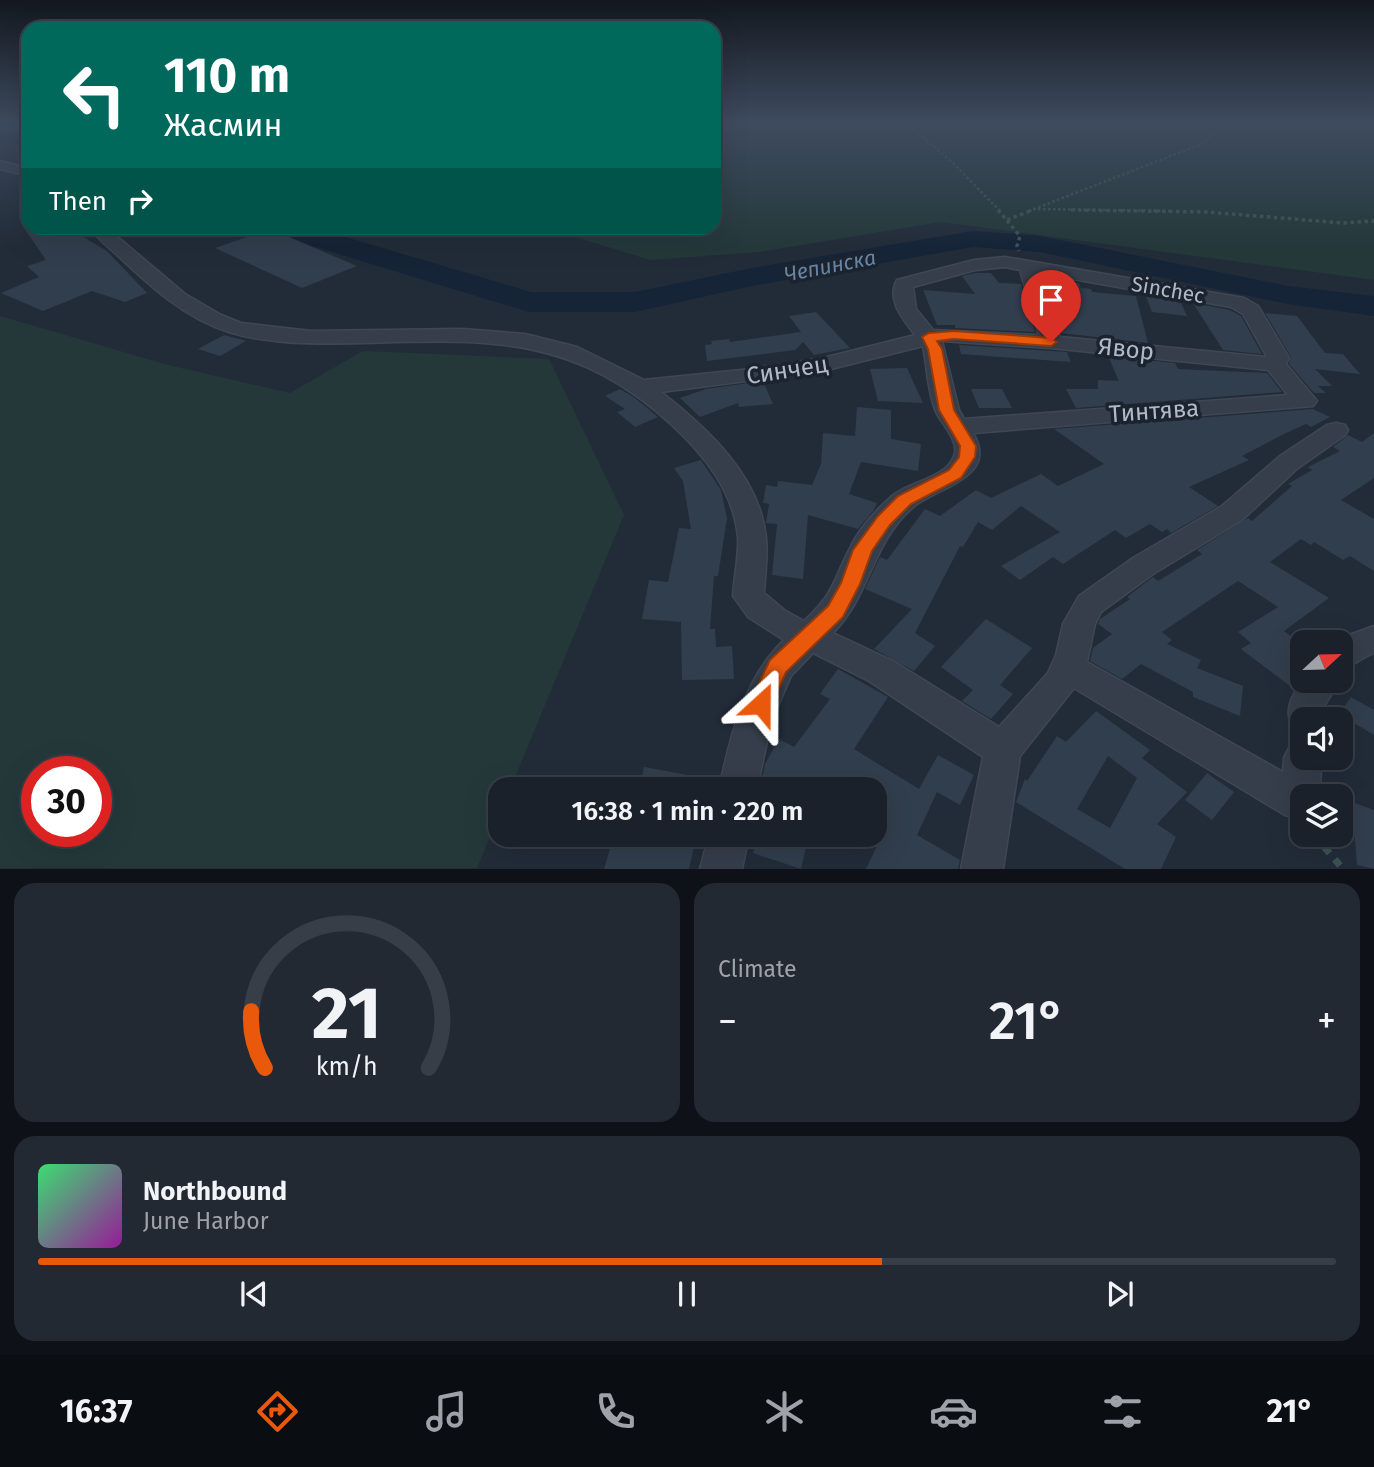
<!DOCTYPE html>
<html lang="en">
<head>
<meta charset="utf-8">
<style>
	body { margin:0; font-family:"Fira Sans",sans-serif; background:#232933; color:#f1f3f6; height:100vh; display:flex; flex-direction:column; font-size:26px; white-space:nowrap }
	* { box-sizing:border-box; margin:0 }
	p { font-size:23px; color:#9fa3a9 }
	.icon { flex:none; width:38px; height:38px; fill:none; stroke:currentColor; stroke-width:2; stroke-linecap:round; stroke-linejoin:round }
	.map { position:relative; height:869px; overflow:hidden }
	.sheet { display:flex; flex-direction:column; gap:14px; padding:14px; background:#0e1218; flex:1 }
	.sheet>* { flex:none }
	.hud { position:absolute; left:21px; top:21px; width:700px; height:214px; border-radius:21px; box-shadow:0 7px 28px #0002,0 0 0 2px #383e47; background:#00695c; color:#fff; overflow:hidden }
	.needle { width:46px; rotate:68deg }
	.buttons { position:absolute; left:1290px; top:630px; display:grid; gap:14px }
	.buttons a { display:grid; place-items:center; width:63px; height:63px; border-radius:14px; background:#1a212b; box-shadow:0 7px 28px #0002,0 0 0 2px #383e47; font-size:35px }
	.speed { position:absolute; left:21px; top:756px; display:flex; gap:14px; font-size:35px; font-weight:700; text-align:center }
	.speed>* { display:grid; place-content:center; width:91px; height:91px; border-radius:50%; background:#1a212b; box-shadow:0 7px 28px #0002,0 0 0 2px #383e47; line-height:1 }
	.speed .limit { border:10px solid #d22; background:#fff; color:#111 }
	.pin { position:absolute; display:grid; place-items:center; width:60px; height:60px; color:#fff; margin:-72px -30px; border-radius:50% 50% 50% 0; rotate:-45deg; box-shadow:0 0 7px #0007 }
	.pin .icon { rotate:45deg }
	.me { position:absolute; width:77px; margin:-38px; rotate:24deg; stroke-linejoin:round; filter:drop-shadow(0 0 5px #0008) }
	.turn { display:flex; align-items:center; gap:24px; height:147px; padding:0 28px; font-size:32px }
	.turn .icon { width:91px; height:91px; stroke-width:2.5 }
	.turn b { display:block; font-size:49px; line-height:60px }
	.then { display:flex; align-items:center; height:66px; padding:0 28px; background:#0003; gap:14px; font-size:26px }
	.big { font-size:52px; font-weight:600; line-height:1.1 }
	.sheet .card { flex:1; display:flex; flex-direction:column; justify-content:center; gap:10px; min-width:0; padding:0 24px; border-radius:21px; background:#232933 }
	.sheet .dial { align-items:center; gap:0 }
	.dial svg { height:182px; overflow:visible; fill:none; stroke:#383e47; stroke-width:7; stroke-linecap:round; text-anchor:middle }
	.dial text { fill:#f1f3f6; stroke:none }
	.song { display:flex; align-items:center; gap:21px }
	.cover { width:84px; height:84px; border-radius:10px; background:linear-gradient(135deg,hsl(140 70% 55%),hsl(300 70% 35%)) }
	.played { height:7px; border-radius:4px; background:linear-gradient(90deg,#ea580c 65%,#383e47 65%) }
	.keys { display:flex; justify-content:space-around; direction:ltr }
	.heat { display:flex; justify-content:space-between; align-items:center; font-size:38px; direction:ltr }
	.sheet .tiles { flex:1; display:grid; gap:14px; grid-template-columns:1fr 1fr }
	.card:last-child { grid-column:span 2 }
	.trip { position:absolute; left:488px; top:777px; width:399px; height:70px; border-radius:21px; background:#1a212b; box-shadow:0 7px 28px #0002,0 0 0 2px #383e47; font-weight:600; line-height:70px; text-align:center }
	.dock { display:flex; height:112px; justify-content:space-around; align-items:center; background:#0a0d11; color:#9fa3a9 }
	.dock .icon { width:49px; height:49px }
	.dock .on { color:#ea580c }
	.dock b { font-size:32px; color:#f1f3f6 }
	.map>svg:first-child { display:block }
	.green { fill:#24383a; fill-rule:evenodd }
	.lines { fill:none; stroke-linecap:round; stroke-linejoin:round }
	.river { fill:#152436; fill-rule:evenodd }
	.building { fill:#313e4d; fill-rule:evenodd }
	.street-casing { stroke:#3f4753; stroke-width:3 }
	.path-far2 { stroke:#3c5253; stroke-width:2.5; stroke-dasharray:2.5 2.5; stroke-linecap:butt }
	.path-far1 { stroke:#3c5253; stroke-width:3.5; stroke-dasharray:3.5 3.5; stroke-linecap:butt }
	.path { stroke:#3c5253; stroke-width:7; stroke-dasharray:8 8; stroke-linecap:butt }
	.street { fill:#353e4a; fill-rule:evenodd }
	.route { fill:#ea580c; stroke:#983908; stroke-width:2 }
	.labels { text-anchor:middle; stroke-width:7; stroke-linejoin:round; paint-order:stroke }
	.far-water-label { font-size:21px; font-style:italic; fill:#6985a5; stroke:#1b232e }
	.far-street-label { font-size:21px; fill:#b0b9c6; stroke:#1b232e }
	.street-label { font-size:24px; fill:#b0b9c6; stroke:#1b232e }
</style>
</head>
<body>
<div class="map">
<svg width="1374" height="869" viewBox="0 0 1374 869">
	<rect width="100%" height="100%" fill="#222c39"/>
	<path class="green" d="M 714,124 L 1374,124 L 1374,280 L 941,222 L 759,252 L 650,260 L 552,230 L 393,234 L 379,228 L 714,228 Z
		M 0,316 L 168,365 L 290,393 L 363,351 L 549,359 L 624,515 L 510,789 L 500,789 L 500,813 L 477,868 L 0,868 ZM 37,772 L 96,772 L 96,831 L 37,831 Z"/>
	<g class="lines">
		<path class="river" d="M 0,132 L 28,132 L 28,144 L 0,144 Z
			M 280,228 L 315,228 L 531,292 L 635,292 L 752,268 L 973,231 L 1040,236 L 1288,286 L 1374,296 L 1374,316 L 1288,304 L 1040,252 L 973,247 L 752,286 L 635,312 L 529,312 L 312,246 L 283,234 Z"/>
	</g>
	<path class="building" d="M 24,228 L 68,228 L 107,251 L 147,293 L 125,302 L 92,291 L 43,311 L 1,293 L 39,277 L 27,266 L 46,260 Z
		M 270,229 L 357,266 L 302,288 L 215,248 Z
		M 975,273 L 991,273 L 999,283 L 1021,284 L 1035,332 L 955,328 L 955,325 L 937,325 L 923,290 L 975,294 L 962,276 Z
		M 1046,277 L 1079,283 L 1081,288 L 1091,289 L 1092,292 L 1136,296 L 1148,343 L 1061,333 L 1046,286 L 1050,286 Z
		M 1145,294 L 1180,301 L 1187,316 L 1152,312 Z
		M 1193,303 L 1230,310 L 1241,316 L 1262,354 L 1223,350 Z
		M 816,312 L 850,348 L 814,355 L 803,342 L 795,350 L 707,361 L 705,345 L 712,344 L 711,341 L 729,339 L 730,342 L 801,332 L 789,316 Z
		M 1265,313 L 1297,316 L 1325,353 L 1343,354 L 1360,374 L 1315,369 L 1332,386 L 1318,386 L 1326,393 L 1314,393 L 1289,364 L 1291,357 Z
		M 224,335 L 246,341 L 220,356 L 198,349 Z
		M 959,345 L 1067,352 L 1071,362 L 961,354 Z
		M 1108,356 L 1175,363 L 1178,369 L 1267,373 L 1282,392 L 1076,408 L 1066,389 L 1098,389 L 1098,380 L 1119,381 Z
		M 907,368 L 923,403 L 878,401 L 870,369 Z
		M 763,381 L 773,404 L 739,407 L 738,403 L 700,417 L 680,398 L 706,389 Z
		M 620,389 L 635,398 L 658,417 L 635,427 L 617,412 L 625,409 L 605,396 Z
		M 971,389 L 1002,389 L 1012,408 L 979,408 Z
		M 857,407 L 891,410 L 891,439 L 921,444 L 918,471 L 861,462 L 849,494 L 877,503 L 873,511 L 858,529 L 808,515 L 803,579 L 772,575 L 777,524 L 766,523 L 769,504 L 763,503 L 766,485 L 777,487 L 778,481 L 812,485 L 821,464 L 823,433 L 855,436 Z
		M 1313,409 L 1330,417 L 1311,427 L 1306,424 L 1284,434 L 1242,456 L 1249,460 L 1189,487 L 1218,506 L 1171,533 L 1167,529 L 1162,532 L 1150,524 L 1126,538 L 1115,530 L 1063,564 L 1053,557 L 1020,580 L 1001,566 L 1060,532 L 1021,506 L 992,530 L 978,522 L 963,547 L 960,546 L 915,633 L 935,646 L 914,671 L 874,649 L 912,609 L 865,589 L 880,557 L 887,560 L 925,509 L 940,516 L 976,490 L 991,498 L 1041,474 L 1058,486 L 1104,464 L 1054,429 Z
		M 1374,433 L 1374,478 L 1341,500 L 1374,519 L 1374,571 L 1350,556 L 1343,560 L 1314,542 L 1311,545 L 1301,539 L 1270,562 L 1329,598 L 1284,631 L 1302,644 L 1302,679 L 1294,689 L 1241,649 L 1251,643 L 1238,632 L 1278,607 L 1238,581 L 1162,632 L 1172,640 L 1167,644 L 1201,660 L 1197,668 L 1243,686 L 1240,716 L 1193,697 L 1193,692 L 1141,664 L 1122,679 L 1090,661 L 1093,648 L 1112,634 L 1098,624 L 1100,619 L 1130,599 L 1127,597 L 1153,577 L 1158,581 L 1202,554 L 1197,550 L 1248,518 L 1252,521 L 1292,486 L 1288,484 L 1312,470 L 1308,467 L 1340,451 L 1333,447 L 1348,435 L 1362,442 Z
		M 701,460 L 721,490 L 727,518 L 718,576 L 714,576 L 710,629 L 715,629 L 716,647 L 732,646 L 734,679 L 682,680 L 681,622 L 642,619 L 649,580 L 668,582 L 679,528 L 691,529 L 683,481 L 674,468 Z
		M 986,619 L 1032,648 L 1000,685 L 1013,694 L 991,719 L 962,701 L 973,690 L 941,667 Z
		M 838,669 L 888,697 L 854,749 L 919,789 L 938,755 L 974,775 L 960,805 L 937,792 L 917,835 L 960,860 L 958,869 L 866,869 L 876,848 L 875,789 L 789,789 L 763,775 L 765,764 L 779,739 L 794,747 L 830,699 L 820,694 Z
		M 1351,697 L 1374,710 L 1374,735 L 1339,714 Z
		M 1096,711 L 1150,750 L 1142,758 L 1187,792 L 1157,824 L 1176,837 L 1161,869 L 1125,869 L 1016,802 L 1025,779 L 1027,781 L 1057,736 L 1066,742 ZM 1108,756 L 1137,778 L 1110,828 L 1077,809 Z
		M 644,767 L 715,780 L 714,789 L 639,789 Z
		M 1207,773 L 1234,792 L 1212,820 L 1185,800 Z
		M 1352,802 L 1374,810 L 1374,869 L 1357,865 Z
		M 614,835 L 641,835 L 694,847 L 689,869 L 604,869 Z
		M 758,835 L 809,835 L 801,869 L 753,853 Z"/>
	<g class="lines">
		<defs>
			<path id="street" d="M 0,161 L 28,168 L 28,176 L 0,169 Z
				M 90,228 L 107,228 L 185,294 L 221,315 L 241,323 L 311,331 L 462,329 L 525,334 L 577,347 L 644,380 L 751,369 L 823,358 L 915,335 C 903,319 886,300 897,280 L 974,260 L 1005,257 L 1244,298 L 1258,306 L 1289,358 L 1286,364 L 1317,401 L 1313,406 L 973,433 C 1000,478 936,487 912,508 C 872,543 870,596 833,633 L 893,661 L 999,727 L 1048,673 L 1056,655 L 1063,624 L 1079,596 L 1133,558 L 1222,506 L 1280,456 L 1327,425 L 1336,423 L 1345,425 L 1348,430 L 1345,435 L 1298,468 L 1242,520 L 1153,574 L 1101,612 L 1095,624 L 1087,662 L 1283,772 L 1284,758 L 1290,746 L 1302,741 L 1302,758 L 1322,758 L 1319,796 L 1302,796 L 1302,819 L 1285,815 L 1074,688 L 1020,756 L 1003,869 L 961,869 L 983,757 L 869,681 L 813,653 L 791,676 L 771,722 L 757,789 L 719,789 C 730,737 744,678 784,640 L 748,617 L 733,596 C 734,577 739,557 738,538 C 734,492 705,456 673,426 C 573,333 487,340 361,343 C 317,344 271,345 229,332 C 184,318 149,285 116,254 C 107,246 97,238 90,228 ZM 1005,267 L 1020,270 L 1039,335 L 933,330 L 916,309 L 913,287 L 975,270 ZM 1039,273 L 1231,307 L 1243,314 L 1267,357 L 1060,337 ZM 942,341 L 1051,348 L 1268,370 L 1288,395 L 964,419 L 959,410 ZM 923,346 C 927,367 928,395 937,414 C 943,425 960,443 954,456 C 946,479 909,481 892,496 C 876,510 858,530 849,550 C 832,584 834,593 804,621 L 784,610 L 764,593 C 765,575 768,556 766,538 C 760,476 707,428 661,392 L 823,371 Z
				M 1374,626 L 1374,653 C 1361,658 1353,666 1340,670 L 1340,642 L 1332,642 L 1333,641 Z
				M 1303,681 L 1340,681 L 1324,706 L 1324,719 L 1302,719 L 1302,733 L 1293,730 C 1284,711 1290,697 1303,681 Z
				M 709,835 L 749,835 L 742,869 L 700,869 Z"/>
		</defs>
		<use href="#street" class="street-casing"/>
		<path class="path-far2" d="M 907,124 L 952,162 L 1000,211
			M 1033,209 L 1172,211
			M 1029,211 L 1204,143 L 1221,124"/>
		<path class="path-far1" d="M 998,210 L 1020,236 L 1017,246 L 1019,251
			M 1071,210 L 1207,212 L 1343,223 L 1374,221
			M 1007,220 L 1033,210"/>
		<path class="path" d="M 1314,835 L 1343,869"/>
		<use href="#street" class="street"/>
	</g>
	<linearGradient id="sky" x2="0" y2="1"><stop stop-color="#13181f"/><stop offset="0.5" stop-color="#3e4b5f"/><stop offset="1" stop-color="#3e4b5f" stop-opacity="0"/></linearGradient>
	<rect width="1374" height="246" fill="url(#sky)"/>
	<path class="route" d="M 954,331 L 1051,338 L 1057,342 L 1051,346 L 954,339 L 937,341 L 942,349 L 954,410 L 976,446 L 975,457 L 961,478 L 911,504 L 890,525 L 872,551 L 860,584 L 843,617 L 786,672 L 769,711 L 761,714 L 753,711 L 749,704 L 770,660 L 828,606 L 841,583 L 853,550 L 878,516 L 898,496 L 949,470 L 959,457 L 960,446 L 939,410 L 928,349 L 922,337 L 929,333 Z"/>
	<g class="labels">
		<g class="far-water-label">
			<text transform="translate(830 266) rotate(-11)" y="7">Чепинска</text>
		</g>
		<g class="far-street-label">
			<text transform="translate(1168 290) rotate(10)" y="7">Sinchec</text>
		</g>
		<g class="street-label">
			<text transform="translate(1126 349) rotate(6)" y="8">Явор</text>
			<text transform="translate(787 370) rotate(-9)" y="8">Синчец</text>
			<text transform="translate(1154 411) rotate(-4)" y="8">Тинтява</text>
		</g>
	</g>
</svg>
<div class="buttons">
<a><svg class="needle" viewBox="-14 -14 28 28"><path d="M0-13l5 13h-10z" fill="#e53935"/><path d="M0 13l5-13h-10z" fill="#9fa3a9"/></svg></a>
<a><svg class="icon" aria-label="sound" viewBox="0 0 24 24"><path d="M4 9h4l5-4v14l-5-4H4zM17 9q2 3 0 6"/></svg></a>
<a><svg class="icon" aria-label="layers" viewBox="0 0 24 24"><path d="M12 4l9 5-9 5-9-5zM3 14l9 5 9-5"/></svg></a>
</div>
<div class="speed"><div class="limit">30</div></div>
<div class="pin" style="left:1051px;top:342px;background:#d93025"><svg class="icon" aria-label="arrive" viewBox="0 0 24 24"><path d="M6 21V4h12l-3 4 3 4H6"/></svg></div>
<svg class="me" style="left:761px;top:704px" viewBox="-20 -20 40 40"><path d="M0-17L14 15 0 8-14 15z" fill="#ea580c" stroke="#fff" stroke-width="4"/></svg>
<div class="trip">16:38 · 1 min · 220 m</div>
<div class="hud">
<div class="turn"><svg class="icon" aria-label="left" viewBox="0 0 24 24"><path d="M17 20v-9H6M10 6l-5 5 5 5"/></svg><div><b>110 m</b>Жасмин</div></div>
<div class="then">Then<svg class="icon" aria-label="right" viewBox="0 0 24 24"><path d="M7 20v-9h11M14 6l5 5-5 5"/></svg></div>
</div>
</div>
<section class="sheet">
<div class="tiles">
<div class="card dial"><svg viewBox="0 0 100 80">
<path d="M14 69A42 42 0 1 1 86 69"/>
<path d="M14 69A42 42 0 0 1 8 44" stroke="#ea580c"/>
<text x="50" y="56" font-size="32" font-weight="700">21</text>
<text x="50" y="72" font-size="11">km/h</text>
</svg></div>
<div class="card"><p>Climate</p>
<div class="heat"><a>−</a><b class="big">21°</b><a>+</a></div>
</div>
<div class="card">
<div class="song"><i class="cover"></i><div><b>Northbound</b><p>June Harbor</p></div></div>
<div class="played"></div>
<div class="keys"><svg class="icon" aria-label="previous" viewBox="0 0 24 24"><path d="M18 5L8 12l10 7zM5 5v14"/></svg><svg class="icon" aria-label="pause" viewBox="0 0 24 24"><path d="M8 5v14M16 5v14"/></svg><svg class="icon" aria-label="next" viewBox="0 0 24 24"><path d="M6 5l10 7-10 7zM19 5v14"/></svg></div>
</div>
</div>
</section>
<nav class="dock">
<b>16:37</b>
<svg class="icon on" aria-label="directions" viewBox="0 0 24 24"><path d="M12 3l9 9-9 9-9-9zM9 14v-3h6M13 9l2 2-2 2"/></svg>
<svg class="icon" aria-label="music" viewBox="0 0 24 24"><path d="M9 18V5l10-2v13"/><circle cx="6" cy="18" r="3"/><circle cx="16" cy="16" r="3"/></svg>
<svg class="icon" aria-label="phone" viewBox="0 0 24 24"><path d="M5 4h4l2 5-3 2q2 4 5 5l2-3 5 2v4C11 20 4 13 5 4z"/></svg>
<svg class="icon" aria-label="climate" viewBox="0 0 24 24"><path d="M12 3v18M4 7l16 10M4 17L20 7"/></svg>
<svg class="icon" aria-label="car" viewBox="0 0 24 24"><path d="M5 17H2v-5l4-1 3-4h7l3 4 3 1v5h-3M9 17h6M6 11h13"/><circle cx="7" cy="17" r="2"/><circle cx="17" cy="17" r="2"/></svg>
<svg class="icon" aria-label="filters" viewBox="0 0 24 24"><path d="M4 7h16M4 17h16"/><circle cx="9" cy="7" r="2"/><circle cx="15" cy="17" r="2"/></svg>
<b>21°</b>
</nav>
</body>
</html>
